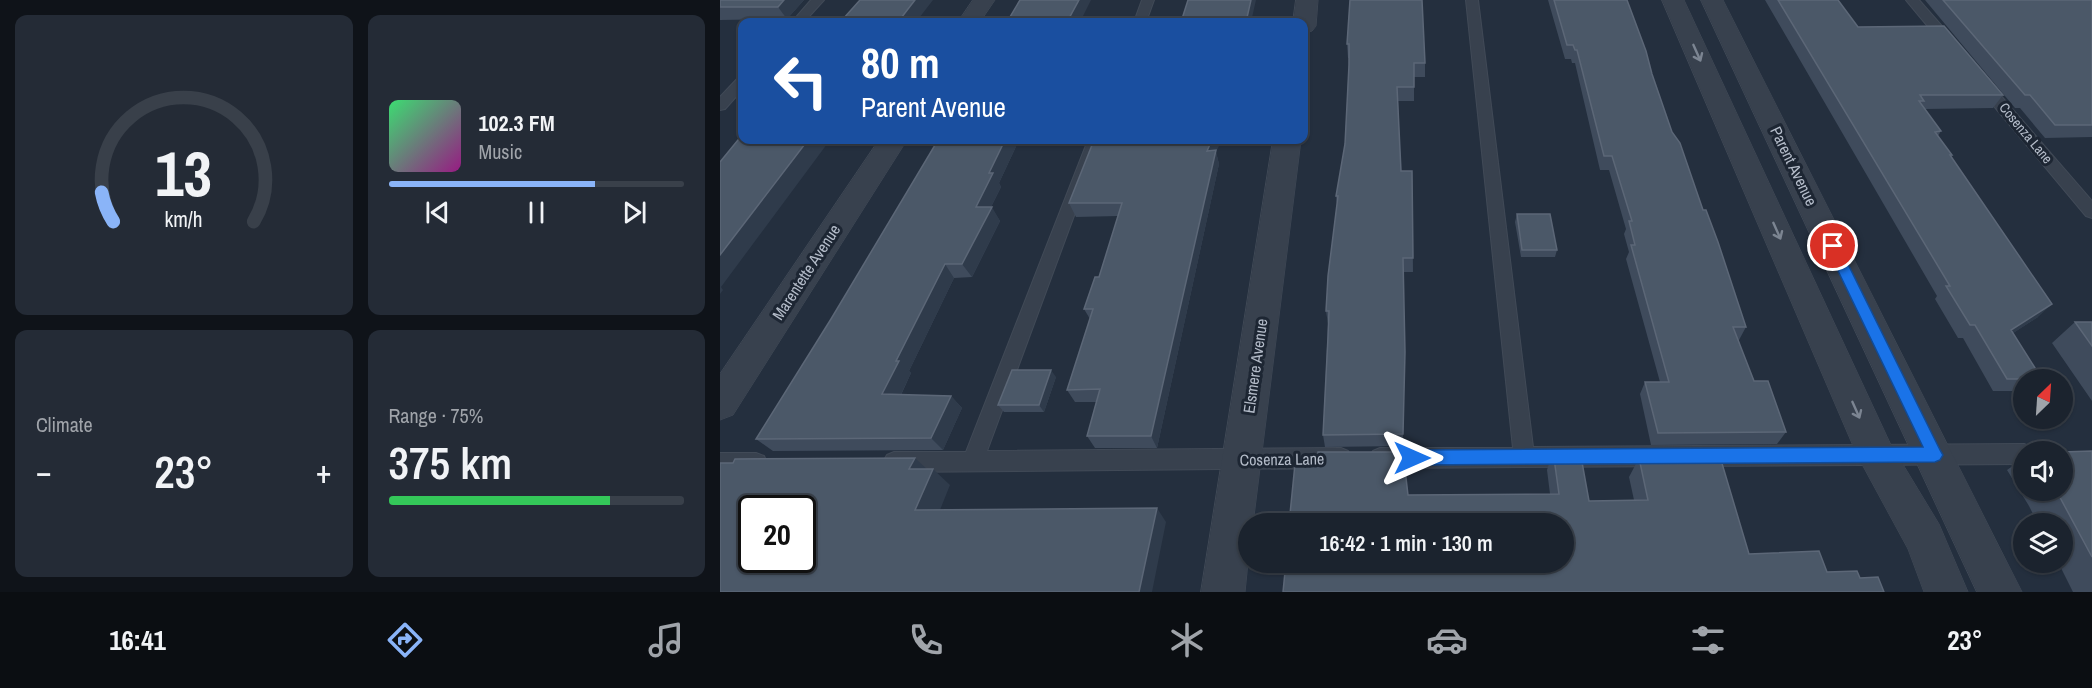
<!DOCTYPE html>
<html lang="en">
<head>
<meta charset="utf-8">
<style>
	body { margin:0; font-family:"Archivo Narrow",sans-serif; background:#242b36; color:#f1f3f6; height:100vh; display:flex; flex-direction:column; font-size:22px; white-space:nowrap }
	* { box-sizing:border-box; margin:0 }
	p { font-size:20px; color:#a0a4aa }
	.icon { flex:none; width:33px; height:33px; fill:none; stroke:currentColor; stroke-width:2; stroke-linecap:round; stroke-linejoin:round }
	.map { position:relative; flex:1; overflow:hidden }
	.side { display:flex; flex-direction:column; gap:15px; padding:15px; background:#0f1319; width:720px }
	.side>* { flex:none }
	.hud { position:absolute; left:18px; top:18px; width:570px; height:126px; border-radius:12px; box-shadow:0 2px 4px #0004,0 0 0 2px #39404a; background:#1a4fa0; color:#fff; overflow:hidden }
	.needle { width:39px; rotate:25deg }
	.buttons { position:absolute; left:1293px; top:369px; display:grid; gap:12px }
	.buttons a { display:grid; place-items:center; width:60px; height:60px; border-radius:50%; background:#1b232e; box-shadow:0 2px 4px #0004,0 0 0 2px #39404a; font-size:30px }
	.speed { position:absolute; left:18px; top:495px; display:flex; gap:12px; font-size:30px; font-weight:700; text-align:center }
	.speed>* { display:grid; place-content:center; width:78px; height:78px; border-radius:50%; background:#1b232e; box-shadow:0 2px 4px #0004,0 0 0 2px #39404a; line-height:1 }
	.speed .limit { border:3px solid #111; border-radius:9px; background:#fff; color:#111 }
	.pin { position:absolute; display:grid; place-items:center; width:51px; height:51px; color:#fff; margin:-26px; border:3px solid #fff; border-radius:50%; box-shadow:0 2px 6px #0007 }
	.me { position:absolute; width:66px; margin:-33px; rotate:90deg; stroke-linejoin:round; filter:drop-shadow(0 0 4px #0008) }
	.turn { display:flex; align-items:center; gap:21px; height:126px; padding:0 24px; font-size:27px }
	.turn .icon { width:78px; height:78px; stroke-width:2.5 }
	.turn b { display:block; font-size:42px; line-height:51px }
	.big { font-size:45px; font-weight:600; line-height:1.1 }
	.side .widget { flex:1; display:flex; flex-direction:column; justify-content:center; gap:9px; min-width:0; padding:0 21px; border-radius:12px; background:#242b36 }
	.side .dial { align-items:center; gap:0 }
	.dial svg { height:156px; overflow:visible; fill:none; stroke:#39404a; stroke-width:7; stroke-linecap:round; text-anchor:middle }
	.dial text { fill:#f1f3f6; stroke:none }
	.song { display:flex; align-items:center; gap:18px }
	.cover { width:72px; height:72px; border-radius:9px; background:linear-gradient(135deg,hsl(140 70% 55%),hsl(310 70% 35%)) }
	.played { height:6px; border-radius:3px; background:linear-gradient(90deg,#8ab4f8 70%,#39404a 70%) }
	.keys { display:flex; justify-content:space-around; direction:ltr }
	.heat { display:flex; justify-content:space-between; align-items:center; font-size:33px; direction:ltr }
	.charge { height:9px; border-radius:4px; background:linear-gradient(90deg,#34c759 75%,#39404a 0) }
	.side .tiles { flex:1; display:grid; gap:15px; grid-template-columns:repeat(2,1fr) }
	.trip { position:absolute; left:518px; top:513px; width:336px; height:60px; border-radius:30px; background:#1b232e; box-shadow:0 2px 4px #0004,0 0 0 2px #39404a; font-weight:600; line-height:60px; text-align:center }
	.dock { display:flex; height:96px; justify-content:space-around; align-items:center; background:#0b0e12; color:#a0a4aa }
	.dock .icon { width:42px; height:42px }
	.dock .active { color:#8ab4f8 }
	.dock b { font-size:27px; color:#f1f3f6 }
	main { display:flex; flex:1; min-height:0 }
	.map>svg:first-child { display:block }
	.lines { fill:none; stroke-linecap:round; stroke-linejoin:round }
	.service-casing { stroke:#414a57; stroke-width:2 }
	.minor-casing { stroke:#414a57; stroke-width:1 }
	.tertiary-casing { stroke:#414a57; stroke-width:1 }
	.service { fill:#38414e; fill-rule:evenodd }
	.minor { fill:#38414e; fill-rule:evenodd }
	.tertiary { fill:#38414e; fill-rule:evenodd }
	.wall { fill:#3f4b5c }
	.shaded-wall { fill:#2f3b4b }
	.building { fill:#4b5868; stroke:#5c6777; stroke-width:1.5; fill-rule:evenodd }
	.oneway { stroke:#7c8592 }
	.route { fill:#1a73e8; stroke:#114b97; stroke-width:1.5 }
	.labels { text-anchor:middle; stroke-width:6; stroke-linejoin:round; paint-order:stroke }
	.far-street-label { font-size:14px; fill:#b4bcc9; stroke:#1d2633 }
	.street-label { font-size:16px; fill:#b4bcc9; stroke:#1d2633 }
</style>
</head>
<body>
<main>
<section class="side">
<div class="tiles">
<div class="widget dial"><svg viewBox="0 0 100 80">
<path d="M14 69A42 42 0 1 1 86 69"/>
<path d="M14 69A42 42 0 0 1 8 54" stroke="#8ab4f8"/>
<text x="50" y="56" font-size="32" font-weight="700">13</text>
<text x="50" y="72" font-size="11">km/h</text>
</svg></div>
<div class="widget">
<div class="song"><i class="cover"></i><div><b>102.3 FM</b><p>Music</p></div></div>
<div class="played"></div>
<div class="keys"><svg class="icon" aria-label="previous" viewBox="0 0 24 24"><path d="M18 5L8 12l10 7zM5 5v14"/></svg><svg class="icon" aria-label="pause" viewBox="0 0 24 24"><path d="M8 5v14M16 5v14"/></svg><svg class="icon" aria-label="next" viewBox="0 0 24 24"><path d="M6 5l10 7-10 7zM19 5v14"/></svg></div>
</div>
<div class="widget"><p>Climate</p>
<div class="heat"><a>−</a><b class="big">23°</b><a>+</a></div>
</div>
<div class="widget"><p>Range · 75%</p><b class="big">375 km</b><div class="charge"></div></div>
</div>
</section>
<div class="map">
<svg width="1372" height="592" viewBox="0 0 1372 592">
	<rect width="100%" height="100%" fill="#242f3e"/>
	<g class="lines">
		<defs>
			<path id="service" d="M 91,0 L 104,0 L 84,22 L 72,22 Z
				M 422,0 L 434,0 L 426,22 L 414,22 Z
				M 746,0 L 758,0 L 813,447 L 1304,444 L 1311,447 L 1313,452 L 1304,452 L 1304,464 L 660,468 L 653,465 L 649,458 L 653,451 L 660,448 L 793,448 Z
				M 1186,0 L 1199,0 L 1235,41 L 1237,44 L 1235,47 L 1225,47 Z
				M 22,78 L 22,90 L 5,109 L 0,110 L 0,97 L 17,79 Z
				M 1263,80 L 1268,81 L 1372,201 L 1372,218 L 1366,216 L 1258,87 L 1256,84 L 1258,81 Z
				M 368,140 L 382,140 L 267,451 L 621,448 L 628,451 L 632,458 L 628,465 L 621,468 L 174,472 L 167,469 L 163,462 L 167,455 L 174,452 L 246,452 Z
				M 0,453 L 36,453 L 44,456 L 47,463 L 44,470 L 36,473 L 0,473 Z"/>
			<path id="minor" d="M 253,0 L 275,0 L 260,22 L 238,22 Z
				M 576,0 L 598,0 L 596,26 L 592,31 L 584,33 L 584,22 L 573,22 Z
				M 159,140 L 187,140 L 13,415 L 0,420 L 0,374 Z
				M 553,140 L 581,140 L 533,524 L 528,524 L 528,562 L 525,592 L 481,592 Z"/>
			<path id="tertiary" d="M 942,0 L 964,0 L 1170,443 L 1219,524 L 1248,592 L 1204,592 L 1188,549 L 1137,455 Z
				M 981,0 L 1003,0 L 1302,592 L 1257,592 Z"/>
		</defs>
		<use href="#service" class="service-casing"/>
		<use href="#minor" class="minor-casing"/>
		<use href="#tertiary" class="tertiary-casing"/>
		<use href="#service" class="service"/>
		<use href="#minor" class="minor"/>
		<use href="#tertiary" class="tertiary"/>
	</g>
	<path class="wall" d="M 0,0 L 84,0 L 67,19 L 0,20 Z
		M 630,0 L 705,63 L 705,77 L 694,77 L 694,101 L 678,101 L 681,171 L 692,171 L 693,272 L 683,272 L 683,446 L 605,447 L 603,435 L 608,324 L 606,311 L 617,205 L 616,196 L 625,144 L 629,58 L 628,58 L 627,44 Z
		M 828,0 L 907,0 L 932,74 L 952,132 L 1026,327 L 1019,340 L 1018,340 L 1034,381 L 1066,432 L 1057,444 L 931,445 L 920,394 L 925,382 L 940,382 L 906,259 L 909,252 L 904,234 L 906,229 L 889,170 L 880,170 L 855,63 L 852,63 L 851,59 L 845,59 Z
		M 1045,0 L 1118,0 L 1138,27 L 1283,95 L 1273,108 L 1205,109 L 1221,131 L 1218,136 L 1232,155 L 1231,156 L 1318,317 L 1293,333 L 1322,379 L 1322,380 L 1304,380 L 1304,391 L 1273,391 L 1243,338 L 1238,338 L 1215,299 L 1217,296 Z
		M 1205,0 L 1372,0 L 1372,137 L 1325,138 L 1300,108 L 1295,108 Z
		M 218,140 L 299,140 L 279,183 L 281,187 L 271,207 L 280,221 L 252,277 L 234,278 L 189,371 L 191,373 L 181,395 L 231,396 L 242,408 L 223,450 L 53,451 L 36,439 L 111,319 Z
		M 496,152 L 499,164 L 437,448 L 375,448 L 367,436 L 376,402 L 355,402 L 347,390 L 370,319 L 364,309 L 379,277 L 398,216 L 356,217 L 349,203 Z
		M 797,214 L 837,250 L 835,257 L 801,257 L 795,222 Z
		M 1355,322 L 1372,322 L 1372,401 L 1332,343 Z
		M 336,377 L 324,412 L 284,412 L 278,405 Z
		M 948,450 L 1029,554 L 1107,572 L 1140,578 L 1164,592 L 688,495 L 830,494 L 827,470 L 833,451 L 869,501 L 914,500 L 909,477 L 919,458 L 943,458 Z
		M 1372,451 L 1372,592 L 1353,592 L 1338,562 L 1342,562 L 1342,524 L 1318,524 L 1309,506 L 1287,470 L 1304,458 L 1304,490 L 1342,490 Z"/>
	<path class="shaded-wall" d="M 64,0 L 84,0 L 67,19 L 58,7 Z
		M 195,0 L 213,0 L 196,22 L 178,22 Z
		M 359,0 L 371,0 L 360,22 L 347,22 Z
		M 531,0 L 536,0 L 531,22 L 526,22 Z
		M 88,140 L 110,140 L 1,287 L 3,290 L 0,294 L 0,255 Z
		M 285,140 L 299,140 L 279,183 L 281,187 L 264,221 L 256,207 L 269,173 Z
		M 492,140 L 502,140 L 496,152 L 499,164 L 437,448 L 431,436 L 487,151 Z
		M 272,207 L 280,221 L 252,277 L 242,264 Z
		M 225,264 L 234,278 L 189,371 L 191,373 L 175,407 L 162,394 L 176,361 Z
		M 1332,304 L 1318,317 L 1278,343 L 1291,330 Z
		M 331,370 L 336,377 L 324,412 L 319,405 Z
		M 231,396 L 242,408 L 223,450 L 211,438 Z
		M 195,458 L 211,473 L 213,469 L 230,485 L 214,525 L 195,510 L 189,469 Z
		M 437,508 L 446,522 L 432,592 L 419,592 Z"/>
	<path class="building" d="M 0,0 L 64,0 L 58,7 L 0,7 Z
		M 140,0 L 195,0 L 178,22 L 116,22 L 119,19 L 123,19 Z
		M 300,0 L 359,0 L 347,22 L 287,22 Z
		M 468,0 L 531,0 L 526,22 L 461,22 Z
		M 630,0 L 702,0 L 705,63 L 694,63 L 694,87 L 677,87 L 681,171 L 692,171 L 693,258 L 683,258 L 685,352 L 683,434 L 603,435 L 608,337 L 609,311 L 606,311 L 608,276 L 618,196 L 616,196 L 625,144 L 629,65 L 629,44 L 627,44 Z
		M 834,0 L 907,0 L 926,51 L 932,74 L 952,132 L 960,143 L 983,210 L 986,210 L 998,242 L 1026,327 L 1013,327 L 1034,381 L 1048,381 L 1066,432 L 938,433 L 925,382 L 949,382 L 911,245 L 915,245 L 909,221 L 912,221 L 892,156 L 884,156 L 857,50 L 855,50 L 853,45 L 847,45 Z
		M 1058,0 L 1118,0 L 1138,27 L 1224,26 L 1283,95 L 1200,95 L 1204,101 L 1199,101 L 1221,131 L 1215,132 L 1232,155 L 1230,155 L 1332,304 L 1291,330 L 1322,379 L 1287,379 L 1255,325 L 1250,325 L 1226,286 L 1230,286 Z
		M 1223,0 L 1372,0 L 1372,125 L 1335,125 L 1310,95 L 1305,95 Z
		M 22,135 L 22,140 L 88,140 L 0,255 L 0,162 Z
		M 218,140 L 285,140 L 269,173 L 273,173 L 256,207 L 272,207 L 242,264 L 225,264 L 176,361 L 179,361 L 162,394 L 231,396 L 211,438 L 36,439 L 111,319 Z
		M 374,140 L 492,140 L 487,151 L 496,150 L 431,436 L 367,436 L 380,389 L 347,390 L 373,309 L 364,309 L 375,277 L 379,277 L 402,203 L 349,203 Z
		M 797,214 L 830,214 L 837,250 L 802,250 Z
		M 1355,322 L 1372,322 L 1372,346 Z
		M 292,370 L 331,370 L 319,405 L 278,405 Z
		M 948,450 L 998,450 L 1029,554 L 1099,551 L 1107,572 L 1137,571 L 1140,578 L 1158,577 L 1164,592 L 563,592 L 566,562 L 843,562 L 843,524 L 569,524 L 575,464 L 596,464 L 598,452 L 683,452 L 688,495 L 839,494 L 833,451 L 860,451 L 869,501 L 928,500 L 919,458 L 950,458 Z
		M 1372,451 L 1372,557 L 1336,490 L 1342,490 L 1342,452 Z
		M 195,458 L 189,469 L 213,469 L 195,510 L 437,508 L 419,592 L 0,592 L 0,463 L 13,463 L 15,459 ZM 32,508 L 82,508 L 82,560 L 32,560 Z"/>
	<defs><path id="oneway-shaft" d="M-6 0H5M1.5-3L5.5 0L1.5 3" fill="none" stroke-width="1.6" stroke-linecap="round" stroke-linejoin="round" transform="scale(1.5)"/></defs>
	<g class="oneway">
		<use href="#oneway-shaft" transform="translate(977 53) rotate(66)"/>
		<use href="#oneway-shaft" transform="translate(1057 231) rotate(66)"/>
		<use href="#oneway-shaft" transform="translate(1136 410) rotate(66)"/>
	</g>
	<path class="route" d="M 1113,241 L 1119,246 L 1220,450 L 1223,455 L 1220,460 L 1215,462 L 692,465 L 686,463 L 683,458 L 686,452 L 692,450 L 1203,447 L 1106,246 Z"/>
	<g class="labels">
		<g class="far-street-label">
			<text transform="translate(1306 133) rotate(50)" y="5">Cosenza Lane</text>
		</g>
		<g class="street-label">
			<text transform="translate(1074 166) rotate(64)" y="6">Parent Avenue</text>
			<text transform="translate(86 272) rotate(-57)" y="6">Marentette Avenue</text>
			<text transform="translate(535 366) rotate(-82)" y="6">Elsmere Avenue</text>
			<text transform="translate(562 459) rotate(-1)" y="6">Cosenza Lane</text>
		</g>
	</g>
</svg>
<div class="buttons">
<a><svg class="needle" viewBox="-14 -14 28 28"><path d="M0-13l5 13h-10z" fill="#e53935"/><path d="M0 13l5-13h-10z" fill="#a0a4aa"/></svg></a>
<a><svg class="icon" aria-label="sound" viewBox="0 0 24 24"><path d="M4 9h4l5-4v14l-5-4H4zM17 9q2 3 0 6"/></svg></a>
<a><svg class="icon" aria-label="layers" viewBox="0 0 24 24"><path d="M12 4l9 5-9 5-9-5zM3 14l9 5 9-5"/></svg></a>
</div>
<div class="speed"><div class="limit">20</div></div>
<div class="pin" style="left:1113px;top:246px;background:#d93025"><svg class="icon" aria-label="arrive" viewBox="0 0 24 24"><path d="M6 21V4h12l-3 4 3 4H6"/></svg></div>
<svg class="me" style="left:692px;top:458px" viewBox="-20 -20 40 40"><path d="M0-17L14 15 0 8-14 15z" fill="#1a73e8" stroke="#fff" stroke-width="4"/></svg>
<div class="trip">16:42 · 1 min · 130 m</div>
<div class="hud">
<div class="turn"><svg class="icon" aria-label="left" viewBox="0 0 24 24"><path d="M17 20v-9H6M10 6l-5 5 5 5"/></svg><div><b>80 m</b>Parent Avenue</div></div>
</div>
</div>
</main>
<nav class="dock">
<b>16:41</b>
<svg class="icon active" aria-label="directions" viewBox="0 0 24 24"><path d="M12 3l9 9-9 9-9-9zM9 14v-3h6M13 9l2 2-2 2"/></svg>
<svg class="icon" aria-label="music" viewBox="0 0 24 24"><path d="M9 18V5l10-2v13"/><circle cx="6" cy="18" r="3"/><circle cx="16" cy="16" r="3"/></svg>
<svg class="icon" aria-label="phone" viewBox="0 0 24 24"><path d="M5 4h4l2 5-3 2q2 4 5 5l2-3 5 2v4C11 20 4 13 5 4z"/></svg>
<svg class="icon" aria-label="climate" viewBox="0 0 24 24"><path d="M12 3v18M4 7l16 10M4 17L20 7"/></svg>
<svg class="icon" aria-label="car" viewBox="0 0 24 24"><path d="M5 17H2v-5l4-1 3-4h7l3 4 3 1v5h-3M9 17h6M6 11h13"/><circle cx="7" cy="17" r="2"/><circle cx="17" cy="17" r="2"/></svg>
<svg class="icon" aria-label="filters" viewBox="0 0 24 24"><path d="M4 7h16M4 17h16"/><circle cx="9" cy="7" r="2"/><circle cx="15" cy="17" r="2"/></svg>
<b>23°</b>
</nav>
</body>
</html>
